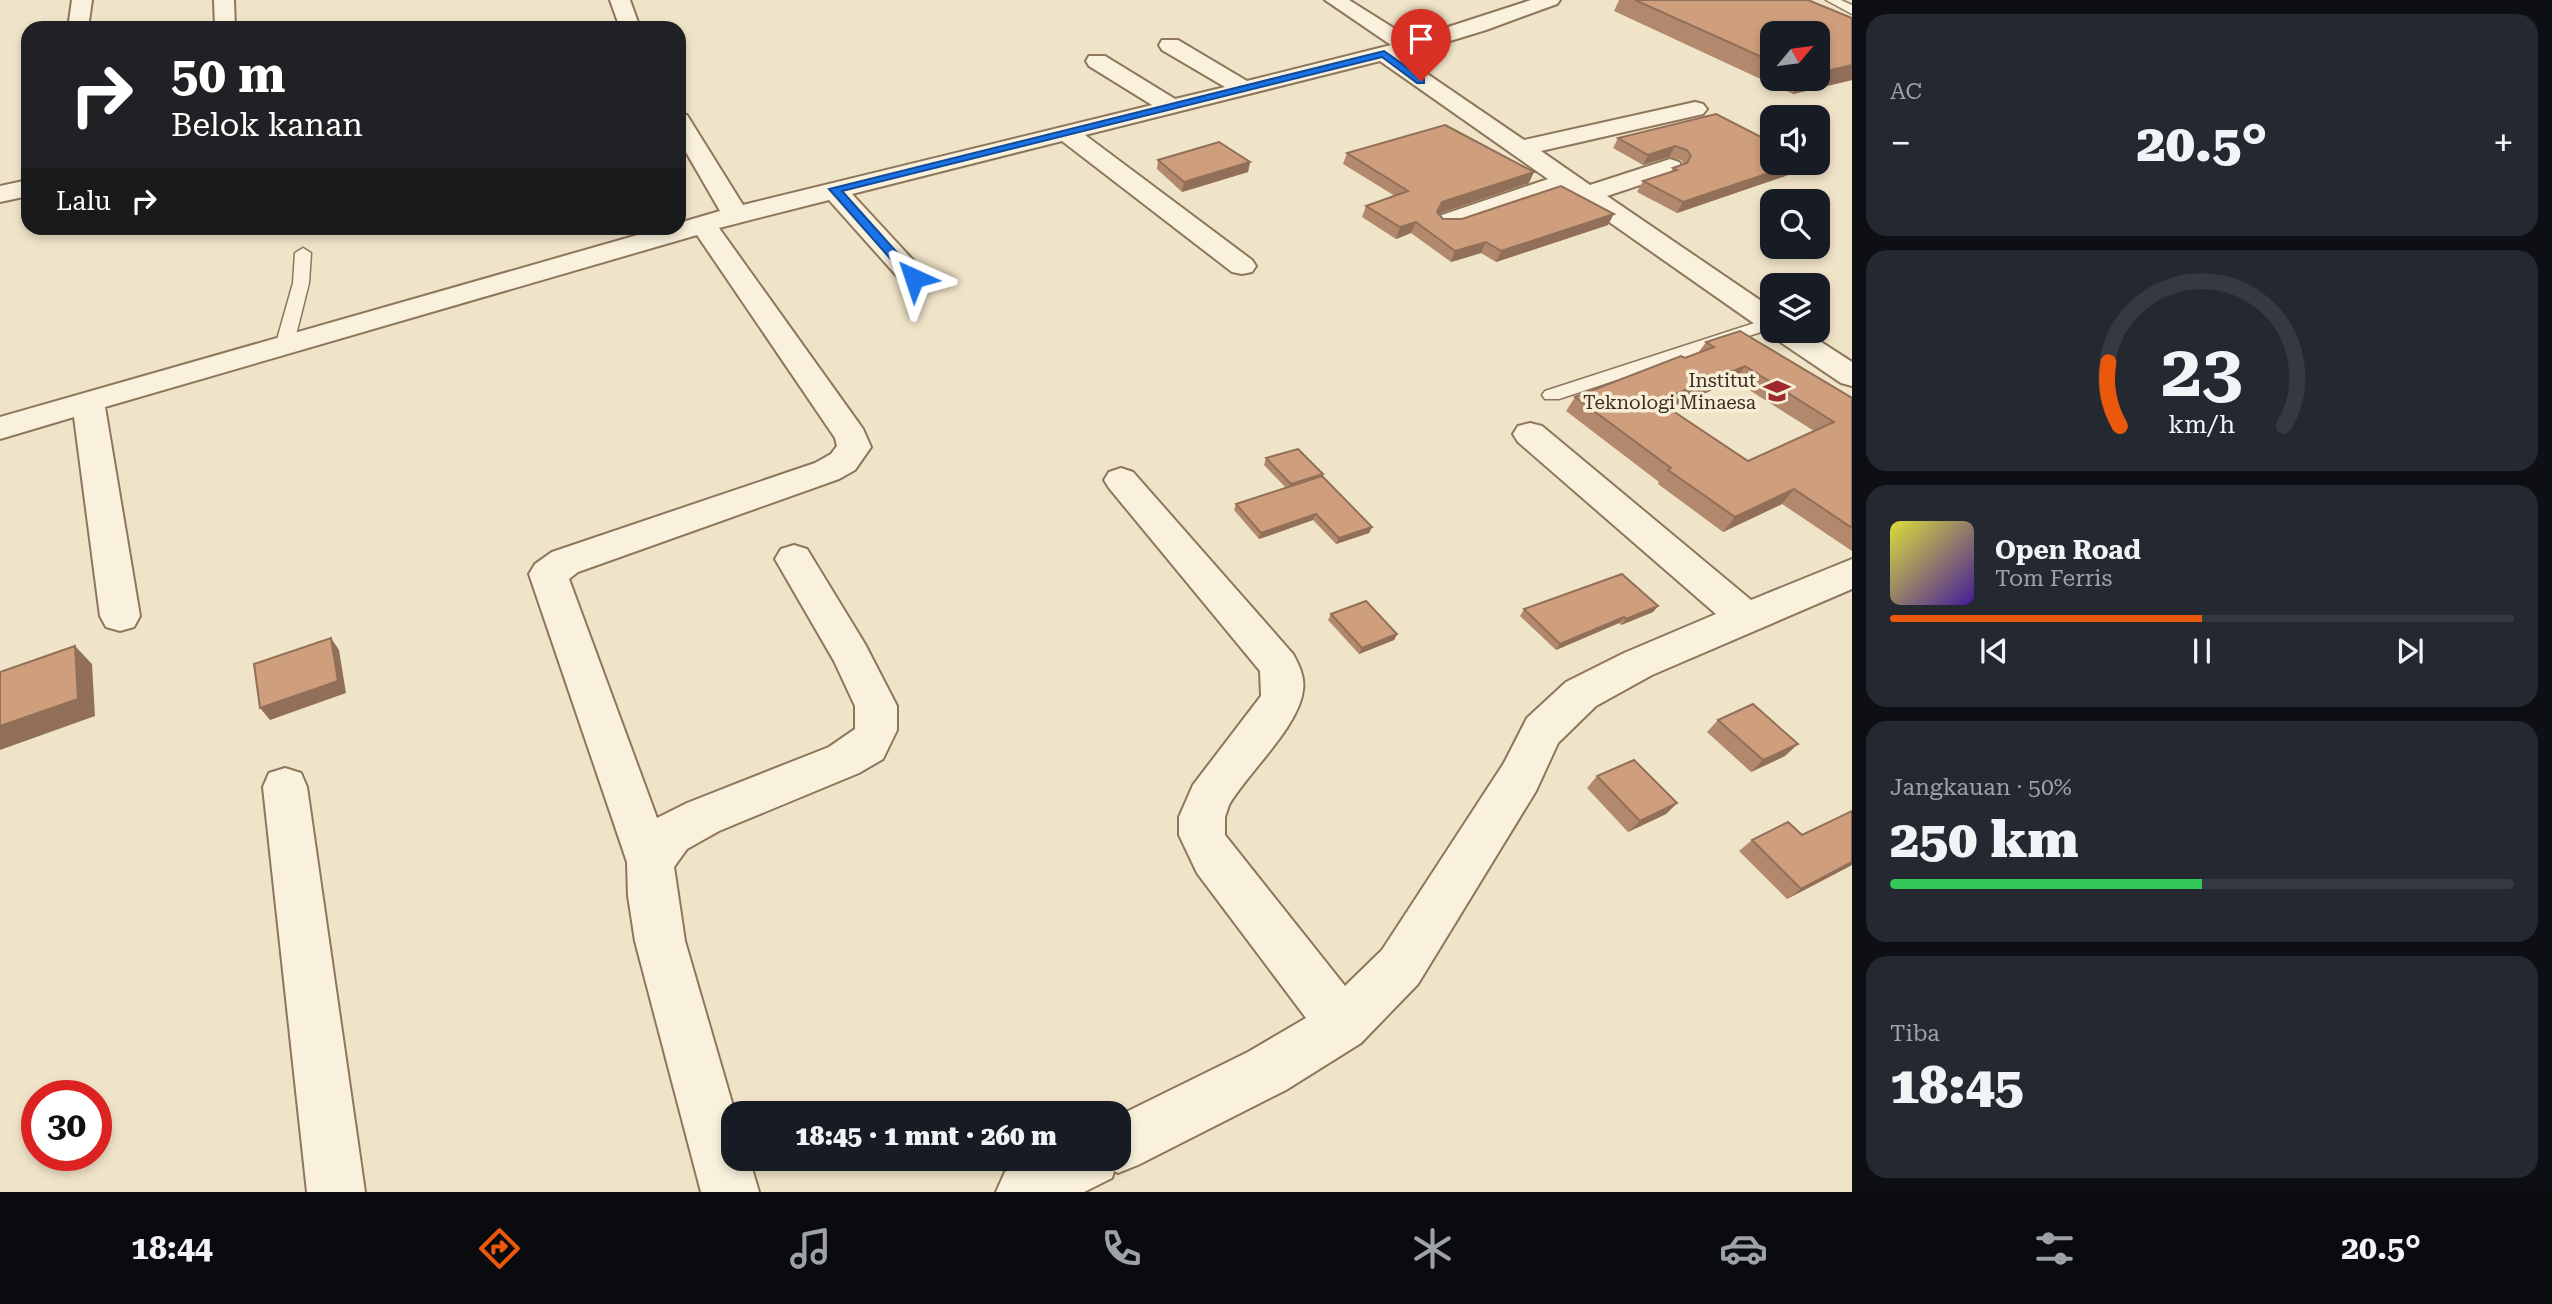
<!DOCTYPE html>
<html lang="id">
<head>
<meta charset="utf-8">
<style>
	body { margin:0; font-family:"Roboto Serif",serif; background:#242831; color:#f1f3f6; height:100vh; display:flex; flex-direction:column; font-size:26px; white-space:nowrap }
	* { box-sizing:border-box; margin:0 }
	p { font-size:23px; color:#9ea1a6 }
	.icon { flex:none; width:38px; height:38px; fill:none; stroke:currentColor; stroke-width:2; stroke-linecap:round; stroke-linejoin:round }
	.map { position:relative; flex:1; overflow:hidden }
	.side { display:flex; flex-direction:column; gap:14px; padding:14px; background:#0d0f14; width:700px }
	.side>* { flex:none }
	.banner { position:absolute; left:21px; top:21px; width:665px; height:214px; border-radius:21px; box-shadow:0 4px 10px #0003; background:#202124; color:#fff; overflow:hidden }
	.needle { width:46px; rotate:61deg }
	.fabs { position:absolute; left:1760px; top:21px; display:grid; gap:14px }
	.fabs a { display:grid; place-items:center; width:70px; height:70px; border-radius:14px; background:#171b24; box-shadow:0 4px 10px #0003; font-size:35px }
	.speed { position:absolute; left:21px; top:1080px; display:flex; gap:14px; font-size:35px; font-weight:700; text-align:center }
	.speed>* { display:grid; place-content:center; width:91px; height:91px; border-radius:50%; background:#171b24; box-shadow:0 4px 10px #0003; line-height:1 }
	.speed .limit { border:10px solid #d22; background:#fff; color:#111 }
	.pin { position:absolute; display:grid; place-items:center; width:60px; height:60px; color:#fff; margin:-72px -30px; border-radius:50% 50% 50% 0; rotate:-45deg; box-shadow:0 0 7px #0007 }
	.pin .icon { rotate:45deg }
	.me { position:absolute; width:77px; margin:-38px; rotate:318deg; stroke-linejoin:round; filter:drop-shadow(0 0 5px #0008) }
	.turn { display:flex; align-items:center; gap:24px; height:147px; padding:0 35px; font-size:32px }
	.turn .icon { width:91px; height:91px; stroke-width:2.5 }
	.turn b { display:block; font-size:49px; line-height:60px }
	.then { display:flex; align-items:center; height:66px; padding:0 35px; background:#0003; gap:14px; font-size:26px }
	.big { font-size:52px; font-weight:800; line-height:1.1 }
	.side .widget { flex:1; display:flex; flex-direction:column; justify-content:center; gap:10px; min-width:0; padding:0 24px; border-radius:21px; background:#242831 }
	.side .dial { align-items:center; gap:0 }
	.dial svg { height:182px; overflow:visible; fill:none; stroke:#363941; stroke-width:7; stroke-linecap:round; text-anchor:middle }
	.dial text { fill:#f1f3f6; stroke:none }
	.song { display:flex; align-items:center; gap:21px }
	.cover { width:84px; height:84px; border-radius:10px; background:linear-gradient(135deg,hsl(60 70% 55%),hsl(260 70% 35%)) }
	.played { height:7px; border-radius:4px; background:linear-gradient(90deg,#ea580c 50%,#363941 50%) }
	.keys { display:flex; justify-content:space-around; direction:ltr }
	.heat { display:flex; justify-content:space-between; align-items:center; font-size:38px; direction:ltr }
	.charge { height:10px; border-radius:5px; background:linear-gradient(90deg,#34c759 50%,#363941 0) }
	.trip { position:absolute; left:721px; top:1101px; width:410px; height:70px; border-radius:21px; background:#171b24; box-shadow:0 4px 10px #0003; font-weight:800; line-height:70px; text-align:center }
	.tab-bar { display:flex; height:112px; justify-content:space-around; align-items:center; background:#090b0e; color:#9ea1a6 }
	.tab-bar .icon { width:49px; height:49px }
	.tab-bar .selected { color:#ea580c }
	.tab-bar b { font-size:32px; color:#f1f3f6 }
	main { display:flex; flex:1; min-height:0 }
	.map>svg:first-child { display:block }
	.lines { fill:none; stroke-linecap:round; stroke-linejoin:round }
	.lane-casing { stroke:#8d765c; stroke-width:3 }
	.street-casing { stroke:#8d765c; stroke-width:4 }
	.lane { fill:#faf1dc; fill-rule:evenodd }
	.street { fill:#faf1dc; fill-rule:evenodd }
	.wall { fill:#b2896c; fill-rule:evenodd }
	.shaded-wall { fill:#916f58 }
	.building { fill:#cf9f7d; stroke:#916f58; stroke-width:2; fill-rule:evenodd }
	.route { fill:#1a73e8; stroke:#114b97; stroke-width:2 }
	.labels { text-anchor:middle; stroke-width:7; stroke-linejoin:round; paint-order:stroke }
	.poi-label { font-size:19px; fill:#3d2e20; stroke:#f7eed8; text-anchor:end }
</style>
</head>
<body>
<main>
<div class="map">
<svg width="1852" height="1192" viewBox="0 0 1852 1192">
	<rect width="100%" height="100%" fill="#f0e4c8"/>
	<g class="lines">
		<defs>
			<path id="lane" d="M 1826,0 L 1841,0 L 1852,5 L 1852,14 Z
				M 303,248 L 311,253 L 309,283 L 294,343 L 285,348 L 276,343 L 293,283 L 295,253 Z
				M 1773,317 L 1773,328 L 1559,399 L 1545,399 L 1542,395 L 1545,391 Z"/>
			<path id="street" d="M 72,0 L 92,0 L 88,28 L 68,28 Z
				M 214,0 L 234,0 L 235,28 L 215,28 Z
				M 610,0 L 630,0 L 640,28 L 620,28 Z
				M 1325,0 L 1349,0 L 1411,39 L 1531,0 L 1560,0 L 1557,4 L 1486,30 L 1401,56 L 1524,140 L 1695,102 L 1703,104 L 1707,109 L 1703,114 L 1541,151 L 1590,185 L 1661,162 L 1670,159 L 1679,162 L 1683,167 L 1679,172 L 1607,196 L 1773,309 L 1773,331 L 1804,331 L 1852,362 L 1852,386 L 1841,383 L 1773,337 L 1769,331 L 1762,329 L 1565,191 L 1457,228 L 1448,230 L 1439,228 L 1435,222 L 1439,216 L 1548,179 L 1380,61 L 1085,135 L 1252,260 L 1256,266 L 1252,272 L 1242,274 L 1232,272 L 1062,141 L 852,194 L 924,272 L 928,278 L 924,284 L 914,287 L 904,284 L 829,200 L 719,228 L 863,429 L 871,447 L 855,470 L 839,479 L 578,572 L 569,579 L 657,818 L 687,803 L 829,747 L 855,729 L 855,706 L 834,661 L 775,559 L 781,549 L 794,545 L 807,549 L 865,644 L 897,706 L 897,730 L 883,759 L 859,773 L 719,831 L 687,849 L 674,867 L 685,941 L 735,1113 L 733,1158 L 749,1158 L 759,1192 L 701,1192 L 635,941 L 628,896 L 627,862 L 529,574 L 535,564 L 552,552 L 815,463 L 831,454 L 837,446 L 835,438 L 697,235 L 105,407 L 140,616 L 134,627 L 120,631 L 106,627 L 100,616 L 74,417 L 0,439 L 0,417 L 662,228 L 679,228 L 679,223 L 720,211 L 679,140 L 679,113 L 687,115 L 743,205 L 1152,105 L 1089,66 L 1086,61 L 1089,56 L 1105,56 L 1175,99 L 1225,87 L 1162,50 L 1159,45 L 1162,40 L 1178,40 L 1247,81 L 1391,45 Z
				M 28,180 L 28,196 L 0,202 L 0,186 Z
				M 1530,423 L 1542,426 L 1751,600 L 1852,559 L 1852,589 L 1652,675 L 1596,706 L 1558,743 L 1536,791 L 1418,984 L 1361,1043 L 1286,1090 L 1138,1165 L 1118,1173 L 1114,1171 L 1112,1178 L 1084,1192 L 996,1192 L 1005,1172 L 1031,1158 L 1118,1158 L 1118,1116 L 1248,1052 L 1306,1018 L 1197,873 L 1179,835 L 1179,817 L 1193,785 L 1261,696 L 1260,671 L 1109,488 L 1104,480 L 1109,472 L 1121,468 L 1133,472 L 1293,654 C 1299,665 1305,677 1303,690 C 1299,727 1248,772 1229,805 L 1225,817 L 1225,835 L 1345,986 L 1382,950 L 1504,763 L 1527,718 L 1566,682 L 1624,653 L 1716,614 L 1518,442 L 1513,434 L 1518,426 Z
				M 285,768 L 301,773 L 307,787 L 365,1192 L 307,1192 L 263,787 L 269,773 Z"/>
		</defs>
		<use href="#lane" class="lane-casing"/>
		<use href="#street" class="street-casing"/>
		<use href="#lane" class="lane"/>
		<use href="#street" class="street"/>
	</g>
	<path class="wall" d="M 1619,0 L 1808,0 L 1852,18 L 1852,80 L 1793,94 L 1614,11 ZM 1773,33 L 1818,33 L 1818,79 L 1773,79 Z
		M 1716,114 L 1773,163 L 1805,163 L 1800,171 L 1677,213 L 1637,192 L 1643,181 L 1671,172 L 1673,168 L 1684,164 L 1681,160 L 1669,157 L 1643,165 L 1613,148 L 1618,138 Z
		M 1347,153 L 1529,183 L 1438,214 L 1443,219 L 1608,225 L 1496,262 L 1481,253 L 1451,262 L 1411,233 L 1396,239 L 1362,217 L 1366,206 L 1395,196 L 1343,164 Z
		M 1158,160 L 1250,162 L 1248,172 L 1182,192 L 1157,169 Z
		M 1706,342 L 1852,398 L 1852,551 L 1782,504 L 1723,532 L 1658,484 L 1659,482 L 1566,411 L 1575,397 L 1698,353 ZM 1735,381 L 1814,431 L 1748,461 L 1668,408 Z
		M 1266,458 L 1323,474 L 1322,477 L 1372,527 L 1369,533 L 1336,544 L 1313,520 L 1259,539 L 1234,510 L 1236,504 L 1286,488 L 1264,465 Z
		M 1658,606 L 1653,612 L 1621,625 L 1619,623 L 1556,650 L 1520,616 L 1524,609 Z
		M 1331,614 L 1397,634 L 1394,640 L 1359,654 L 1328,620 Z
		M 1718,720 L 1785,756 L 1751,772 L 1707,732 Z
		M 1597,776 L 1677,803 L 1666,814 L 1628,832 L 1587,788 Z
		M 1852,811 L 1852,865 L 1787,899 L 1739,851 L 1752,840 L 1802,835 Z"/>
	<path class="shaded-wall" d="M 1852,65 L 1852,80 L 1793,94 L 1802,79 L 1818,79 L 1818,73 Z
		M 1675,146 L 1669,157 L 1643,165 L 1648,155 Z
		M 1250,162 L 1248,172 L 1182,192 L 1184,182 Z
		M 1799,163 L 1805,163 L 1800,171 L 1677,213 L 1683,202 Z
		M 1534,172 L 1529,183 L 1438,214 L 1437,212 L 1442,202 Z
		M 1614,214 L 1608,225 L 1496,262 L 1501,251 Z
		M 1416,222 L 1411,233 L 1396,239 L 1400,227 Z
		M 1486,242 L 1481,253 L 1451,262 L 1455,251 Z
		M 1745,366 L 1735,381 L 1649,416 L 1658,401 Z
		M 1323,474 L 1321,480 L 1289,491 L 1291,484 Z
		M 1794,489 L 1782,504 L 1723,532 L 1735,517 Z
		M 1316,514 L 1313,520 L 1259,539 L 1261,533 Z
		M 1372,527 L 1369,533 L 1336,544 L 1339,538 Z
		M 1658,606 L 1653,612 L 1621,625 L 1626,619 Z
		M 1624,617 L 1619,623 L 1556,650 L 1560,644 Z
		M 1397,634 L 1394,640 L 1359,654 L 1362,648 Z
		M 331,638 L 339,650 L 346,693 L 270,720 L 260,708 Z
		M 75,646 L 92,664 L 95,716 L 0,750 L 0,726 Z
		M 1798,744 L 1785,756 L 1751,772 L 1763,760 Z
		M 1677,803 L 1666,814 L 1628,832 L 1640,821 Z
		M 1852,862 L 1852,865 L 1787,899 L 1801,889 Z"/>
	<path class="building" d="M 1635,0 L 1808,0 L 1852,18 L 1852,65 L 1818,73 L 1818,33 L 1773,33 L 1773,62 Z
		M 1716,114 L 1773,143 L 1773,163 L 1799,163 L 1683,202 L 1643,181 L 1677,170 L 1673,168 L 1687,163 L 1691,156 L 1687,150 L 1675,146 L 1648,155 L 1618,138 Z
		M 1445,125 L 1534,172 L 1442,202 L 1437,212 L 1443,219 L 1462,219 L 1561,186 L 1614,214 L 1501,251 L 1486,242 L 1455,251 L 1416,222 L 1400,227 L 1366,206 L 1408,191 L 1347,153 Z
		M 1219,142 L 1250,162 L 1184,182 L 1158,160 Z
		M 1740,331 L 1852,398 L 1852,528 L 1794,489 L 1735,517 L 1668,470 L 1671,468 L 1575,397 L 1681,356 L 1685,358 L 1714,347 L 1706,342 ZM 1745,366 L 1834,422 L 1748,461 L 1658,401 Z
		M 1298,449 L 1323,474 L 1291,484 L 1266,458 Z
		M 1322,476 L 1372,527 L 1339,538 L 1316,514 L 1261,533 L 1236,504 Z
		M 1622,574 L 1658,606 L 1626,619 L 1624,617 L 1560,644 L 1524,609 Z
		M 1366,601 L 1397,634 L 1362,648 L 1331,614 Z
		M 331,638 L 338,681 L 260,708 L 254,664 Z
		M 75,646 L 78,699 L 0,726 L 0,672 Z
		M 1753,704 L 1798,744 L 1763,760 L 1718,720 Z
		M 1634,760 L 1677,803 L 1640,821 L 1597,776 Z
		M 1852,811 L 1852,862 L 1801,889 L 1752,840 L 1788,822 L 1802,835 Z"/>
	<path class="route" d="M 1384,51 L 1424,79 L 1424,83 L 1417,83 L 1382,57 L 842,191 L 918,276 L 918,281 L 910,281 L 829,189 Z"/>
	<defs>
		<symbol id="university-bare" viewBox="-9 -9 18 18"><path d="M0-5L7-2L0 1L-7-2ZM-4 1L0 2.5L4 1V4Q0 6-4 4Z" fill="#9e2a2b" stroke="#f7eed8" stroke-width="2.5" paint-order="stroke"/></symbol>
	</defs>
	<g fill-rule="evenodd">
		<use href="#university-bare" x="1758" y="372" width="38" height="38"/>
	</g>
	<g class="labels">
		<g class="poi-label">
			<text x="1756" y="387">Institut<tspan x="1756" dy="22">Teknologi Minaesa</tspan></text>
		</g>
	</g>
</svg>
<div class="fabs">
<a><svg class="needle" viewBox="-14 -14 28 28"><path d="M0-13l5 13h-10z" fill="#e53935"/><path d="M0 13l5-13h-10z" fill="#9ea1a6"/></svg></a>
<a><svg class="icon" aria-label="sound" viewBox="0 0 24 24"><path d="M4 9h4l5-4v14l-5-4H4zM17 9q2 3 0 6"/></svg></a>
<a><svg class="icon" aria-label="search" viewBox="0 0 24 24"><circle cx="10" cy="10" r="6"/><path d="M15 15l6 6"/></svg></a>
<a><svg class="icon" aria-label="layers" viewBox="0 0 24 24"><path d="M12 4l9 5-9 5-9-5zM3 14l9 5 9-5"/></svg></a>
</div>
<div class="speed"><div class="limit">30</div></div>
<div class="pin" style="left:1421px;top:81px;background:#d93025"><svg class="icon" aria-label="arrive" viewBox="0 0 24 24"><path d="M6 21V4h12l-3 4 3 4H6"/></svg></div>
<svg class="me" style="left:914px;top:278px" viewBox="-20 -20 40 40"><path d="M0-17L14 15 0 8-14 15z" fill="#1a73e8" stroke="#fff" stroke-width="4"/></svg>
<div class="trip">18:45 · 1 mnt · 260 m</div>
<div class="banner">
<div class="turn"><svg class="icon" aria-label="right" viewBox="0 0 24 24"><path d="M7 20v-9h11M14 6l5 5-5 5"/></svg><div><b>50 m</b>Belok kanan</div></div>
<div class="then">Lalu<svg class="icon" aria-label="right" viewBox="0 0 24 24"><path d="M7 20v-9h11M14 6l5 5-5 5"/></svg></div>
</div>
</div>
<section class="side">
<div class="widget"><p>AC</p>
<div class="heat"><a>−</a><b class="big">20.5°</b><a>+</a></div>
</div>
<div class="widget dial"><svg viewBox="0 0 100 80">
<path d="M14 69A42 42 0 1 1 86 69"/>
<path d="M14 69A42 42 0 0 1 9 41" stroke="#ea580c"/>
<text x="50" y="56" font-size="32" font-weight="700">23</text>
<text x="50" y="72" font-size="11">km/h</text>
</svg></div>
<div class="widget">
<div class="song"><i class="cover"></i><div><b>Open Road</b><p>Tom Ferris</p></div></div>
<div class="played"></div>
<div class="keys"><svg class="icon" aria-label="previous" viewBox="0 0 24 24"><path d="M18 5L8 12l10 7zM5 5v14"/></svg><svg class="icon" aria-label="pause" viewBox="0 0 24 24"><path d="M8 5v14M16 5v14"/></svg><svg class="icon" aria-label="next" viewBox="0 0 24 24"><path d="M6 5l10 7-10 7zM19 5v14"/></svg></div>
</div>
<div class="widget"><p>Jangkauan · 50%</p><b class="big">250 km</b><div class="charge"></div></div>
<div class="widget"><p>Tiba</p><b class="big">18:45</b></div>
</section>
</main>
<nav class="tab-bar">
<b>18:44</b>
<svg class="icon selected" aria-label="directions" viewBox="0 0 24 24"><path d="M12 3l9 9-9 9-9-9zM9 14v-3h6M13 9l2 2-2 2"/></svg>
<svg class="icon" aria-label="music" viewBox="0 0 24 24"><path d="M9 18V5l10-2v13"/><circle cx="6" cy="18" r="3"/><circle cx="16" cy="16" r="3"/></svg>
<svg class="icon" aria-label="phone" viewBox="0 0 24 24"><path d="M5 4h4l2 5-3 2q2 4 5 5l2-3 5 2v4C11 20 4 13 5 4z"/></svg>
<svg class="icon" aria-label="climate" viewBox="0 0 24 24"><path d="M12 3v18M4 7l16 10M4 17L20 7"/></svg>
<svg class="icon" aria-label="car" viewBox="0 0 24 24"><path d="M5 17H2v-5l4-1 3-4h7l3 4 3 1v5h-3M9 17h6M6 11h13"/><circle cx="7" cy="17" r="2"/><circle cx="17" cy="17" r="2"/></svg>
<svg class="icon" aria-label="filters" viewBox="0 0 24 24"><path d="M4 7h16M4 17h16"/><circle cx="9" cy="7" r="2"/><circle cx="15" cy="17" r="2"/></svg>
<b>20.5°</b>
</nav>
</body>
</html>
